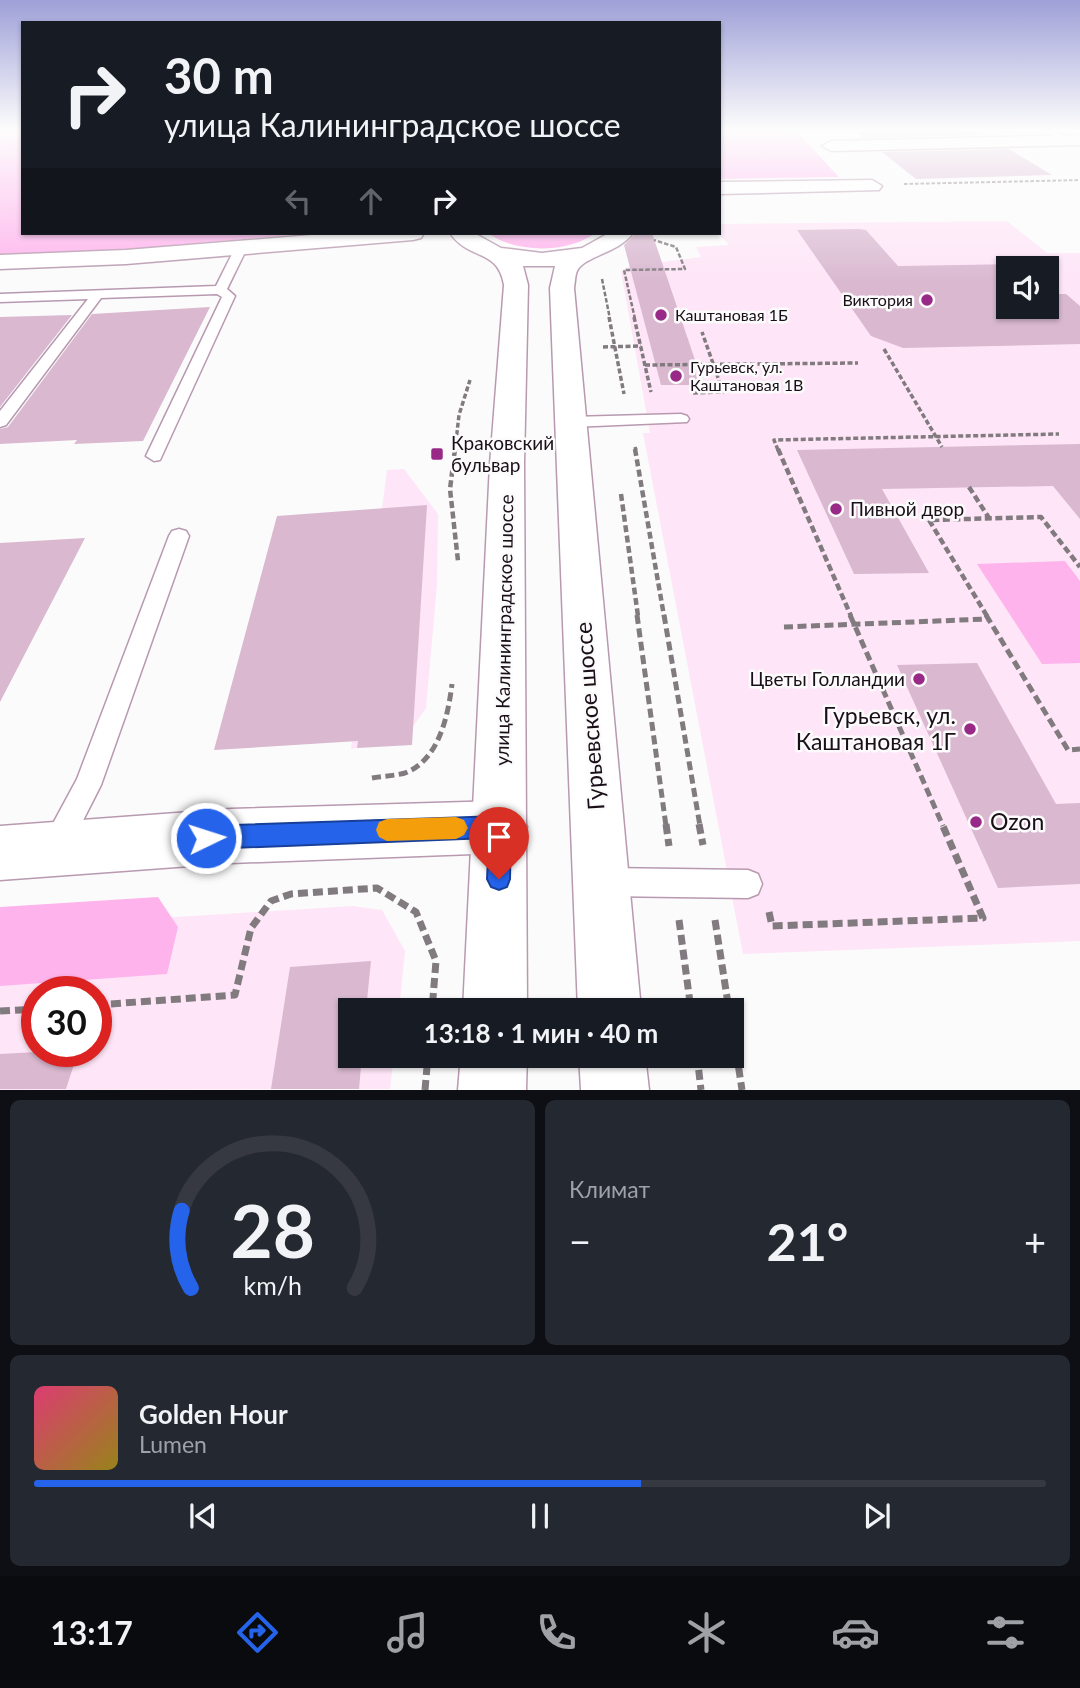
<!DOCTYPE html>
<html lang="ru">
<head>
<meta charset="utf-8">
<style>
	body { margin:0; font-family:Lato,sans-serif; background:#242831; color:#f1f3f6; height:100vh; display:flex; flex-direction:column; font-size:26px; white-space:nowrap }
	* { box-sizing:border-box; margin:0 }
	p { font-size:23px; color:#9ea1a6 }
	.icon { flex:none; width:38px; height:38px; fill:none; stroke:currentColor; stroke-width:2; stroke-linecap:round; stroke-linejoin:round }
	.map { position:relative; height:1090px; overflow:hidden }
	.panel { display:flex; flex-direction:column; gap:10px; padding:10px; background:#0d0f14; flex:1 }
	.panel>* { flex:none }
	.top-card { position:absolute; left:21px; top:21px; width:700px; height:214px; border-radius:0px; box-shadow:0 2px 5px #0004; background:#171b24; color:#f1f3f6; overflow:hidden }
	.fabs { position:absolute; left:996px; top:256px; display:grid; gap:14px }
	.fabs a { display:grid; place-items:center; width:63px; height:63px; border-radius:0px; background:#171b24; box-shadow:0 2px 5px #0004; font-size:35px }
	.speed { position:absolute; left:21px; top:976px; display:flex; gap:14px; font-size:35px; font-weight:700; text-align:center }
	.speed>* { display:grid; place-content:center; width:91px; height:91px; border-radius:50%; background:#171b24; box-shadow:0 2px 5px #0004; line-height:1 }
	.speed .limit { border:10px solid #d22; background:#fff; color:#111 }
	.pin { position:absolute; display:grid; place-items:center; width:60px; height:60px; color:#fff; margin:-72px -30px; border-radius:50% 50% 50% 0; rotate:-45deg; box-shadow:0 0 7px #0007 }
	.pin .icon { rotate:45deg }
	.me { position:absolute; width:77px; margin:-38px; rotate:86deg; stroke-linejoin:round; filter:drop-shadow(0 0 5px #0008) }
	.turn { display:flex; align-items:center; gap:24px; height:147px; padding:0 28px; font-size:32px }
	.turn .icon { width:91px; height:91px; stroke-width:2.5 }
	.turn b { display:block; font-size:49px; line-height:60px }
	.lanes { display:flex; align-items:center; height:66px; padding:0 28px; background:#0003; justify-content:center; gap:35px; direction:ltr }
	.lanes .off { opacity:.35 }
	.big { font-size:52px; font-weight:700; line-height:1.1 }
	.panel .tile { flex:1; display:flex; flex-direction:column; justify-content:center; gap:10px; min-width:0; padding:0 24px; border-radius:10px; background:#242831 }
	.panel .dial { align-items:center; gap:0 }
	.dial svg { height:182px; overflow:visible; fill:none; stroke:#363941; stroke-width:7; stroke-linecap:round; text-anchor:middle }
	.dial text { fill:#f1f3f6; stroke:none }
	.song { display:flex; align-items:center; gap:21px }
	.cover { width:84px; height:84px; border-radius:10px; background:linear-gradient(135deg,hsl(340 70% 55%),hsl(50 70% 35%)) }
	.played { height:7px; border-radius:4px; background:linear-gradient(90deg,#2563eb 60%,#363941 60%) }
	.keys { display:flex; justify-content:space-around; direction:ltr }
	.heat { display:flex; justify-content:space-between; align-items:center; font-size:38px; direction:ltr }
	.panel .tiles { flex:1; display:grid; gap:10px; grid-template-columns:1fr 1fr }
	.tile:last-child { grid-column:span 2 }
	.trip { position:absolute; left:338px; top:998px; width:406px; height:70px; border-radius:0px; background:#171b24; box-shadow:0 2px 5px #0004; font-weight:700; line-height:70px; text-align:center }
	.tab-bar { display:flex; height:112px; justify-content:space-around; align-items:center; background:#090b0e; color:#9ea1a6 }
	.tab-bar .icon { width:49px; height:49px }
	.tab-bar .current { color:#2563eb }
	.tab-bar b { font-size:32px; color:#f1f3f6 }
	.map>svg:first-child { display:block }
	.built { fill:#fee5f7; fill-rule:evenodd }
	.green { fill:#feb3ec }
	.building { fill:#d9b8d0 }
	.lines { fill:none; stroke-linecap:round; stroke-linejoin:round }
	.lane-casing { stroke:#b899b0; stroke-width:3 }
	.street-casing { stroke:#b899b0; stroke-width:3 }
	.primary-casing { stroke:#b899b0; stroke-width:3 }
	.path-far5 { stroke:#817b7f; stroke-width:2; stroke-dasharray:3.5 2; stroke-linecap:butt }
	.path-far4 { stroke:#817b7f; stroke-width:2.5; stroke-dasharray:4.5 2; stroke-linecap:butt }
	.path-far3 { stroke:#817b7f; stroke-width:3.5; stroke-dasharray:5 2.5; stroke-linecap:butt }
	.path-far2 { stroke:#817b7f; stroke-width:4.5; stroke-dasharray:7 3.5; stroke-linecap:butt }
	.path-far1 { stroke:#817b7f; stroke-width:5; stroke-dasharray:9 4.5; stroke-linecap:butt }
	.path { stroke:#817b7f; stroke-width:7; stroke-dasharray:10 5; stroke-linecap:butt }
	.lane { fill:#fff; fill-rule:evenodd }
	.street { fill:#fff; fill-rule:evenodd }
	.primary { fill:#fff; fill-rule:evenodd }
	.route { fill:#2563eb; stroke:#184099; stroke-width:2 }
	.slow { fill:#f59e0b }
	.poi-dot { fill:#992987; stroke:#fbfbfb; stroke-width:2.5 }
	.labels { text-anchor:middle; stroke-width:5; stroke-linejoin:round; paint-order:stroke }
	.far-poi-label { font-size:16px; fill:#1a0f18; stroke:#fbfbfb; text-anchor:start }
	.poi-label { font-size:19px; fill:#1a0f18; stroke:#fbfbfb; text-anchor:start }
	.street-label { font-size:19px; fill:#1a0f18; stroke:#fbfbfb }
	.near-street-label { font-size:23px; fill:#1a0f18; stroke:#fbfbfb }
	.near-poi-label { font-size:23px; fill:#1a0f18; stroke:#fbfbfb; text-anchor:end }
</style>
</head>
<body>
<div class="map">
<svg width="1080" height="1090" viewBox="0 0 1080 1090">
	<rect width="100%" height="100%" fill="#fbfbfb"/>
	<path class="built" d="M 1007,221 L 1047,253 L 1080,253 L 1080,941 L 743,954 L 643,433 L 650,433 L 621,271 L 630,266 L 701,257 L 696,247 L 729,245 L 718,233 L 719,224 ZM 1008,268 L 1046,268 L 1046,306 L 1008,306 Z
		M 404,469 L 438,514 L 437,584 L 426,708 L 405,738 L 351,749 L 387,470 Z
		M 352,906 L 382,910 L 405,951 L 399,1010 L 350,1010 L 350,1055 L 394,1055 L 390,1089 L 0,1090 L 0,928 ZM 37,992 L 96,992 L 96,1052 L 37,1052 Z"/>
	<path class="green" d="M 0,131 L 23,131 L 23,233 L 313,233 L 129,249 L 0,254 Z
		M 719,131 L 796,131 L 839,177 L 719,179 Z
		M 488,233 L 595,233 C 568,254 514,253 488,233 Z
		M 1065,561 L 1080,581 L 1080,663 L 1042,664 L 977,564 Z
		M 158,897 L 178,927 L 167,974 L 0,986 L 0,907 Z"/>
	<path class="building" d="M 855,131 L 978,131 L 984,135 L 863,138 Z
		M 1009,149 L 1052,175 L 916,179 L 882,152 Z
		M 859,229 L 866,230 L 898,266 L 1018,264 L 1022,268 L 1008,268 L 1008,306 L 1046,306 L 1046,289 L 1052,294 L 1066,294 L 1080,306 L 1080,344 L 903,348 L 871,336 L 797,230 Z
		M 636,233 L 652,233 L 695,360 L 692,360 L 699,385 L 661,385 L 624,245 Z
		M 210,307 L 143,441 L 74,444 L 77,440 L 0,444 L 0,429 L 8,427 L 92,314 Z
		M 72,315 L 0,407 L 0,317 Z
		M 1080,444 L 1080,519 L 1053,486 L 882,489 L 929,573 L 854,574 L 797,450 Z
		M 427,505 L 412,745 L 357,748 L 358,741 L 214,750 L 277,516 Z
		M 85,538 L 0,702 L 0,543 Z
		M 977,663 L 1056,804 L 1080,803 L 1080,884 L 998,888 L 897,665 Z
		M 371,961 L 366,1010 L 350,1010 L 350,1055 L 362,1055 L 359,1089 L 271,1089 L 290,967 Z
		M 37,1052 L 78,1052 L 66,1089 L 0,1089 L 0,1054 Z"/>
	<g class="lines">
		<defs>
			<path id="lane" d="M 1044,131 L 1054,131 L 1069,140 L 1062,142 Z
				M 241,245 L 247,248 L 227,289 L 235,296 L 160,460 L 154,461 L 146,456 L 222,297 L 217,294 L 101,298 L 6,425 L 0,427 L 0,411 L 88,299 L 0,302 L 0,294 L 216,286 L 235,248 Z
				M 681,414 L 687,416 L 689,419 L 687,422 L 572,427 L 564,422 L 572,417 Z
				M 179,529 L 186,531 L 189,536 L 101,785 L 67,852 L 57,855 L 47,852 L 43,842 L 77,779 L 169,536 L 172,531 Z
				M 606,868 L 748,870 L 758,874 L 762,884 L 758,894 L 748,898 L 606,896 L 596,892 L 592,882 L 596,872 Z"/>
			<path id="street" d="M 1080,135 L 1080,145 L 831,151 L 822,146 L 831,141 Z
				M 872,180 L 882,186 L 879,190 L 719,194 L 719,182 Z
				M 336,233 L 424,233 L 421,238 L 413,240 L 126,264 L 0,269 L 0,255 L 126,250 Z
				M 500,801 L 519,808 L 527,827 L 519,846 L 500,853 L 231,863 L 0,880 L 0,826 L 231,809 Z"/>
			<path id="primary" d="M 450,233 L 474,233 L 501,248 L 542,253 L 582,248 L 609,233 L 633,233 C 619,253 584,256 577,271 C 575,275 575,283 574,288 L 641,1010 L 578,1010 L 550,288 L 555,266 L 523,266 L 528,285 L 524,464 L 527,1010 L 463,1010 L 490,464 L 504,285 C 498,248 469,261 450,233 Z
				M 461,1055 L 527,1055 L 526,1090 L 458,1090 Z
				M 579,1055 L 645,1055 L 649,1090 L 581,1090 Z"/>
		</defs>
		<use href="#lane" class="lane-casing"/>
		<use href="#street" class="street-casing"/>
		<use href="#primary" class="primary-casing"/>
		<path class="path-far5" d="M 904,184 L 1080,180"/>
		<path class="path-far4" d="M 602,279 L 610,319
			M 635,319 L 624,270 L 685,269 L 676,247 L 654,240"/>
		<path class="path-far3" d="M 609,317 L 624,394
			M 634,317 L 651,392
			M 603,347 L 641,346
			M 884,349 L 942,447
			M 645,365 L 858,363
			M 693,393 L 723,392 L 702,332
			M 635,447 L 636,450
			M 455,450 L 459,415 L 470,380
			M 778,450 L 774,440 L 1059,434"/>
		<path class="path-far2" d="M 455,449 L 450,489 L 458,561
			M 635,449 L 664,616
			M 778,449 L 851,616
			M 969,487 L 989,518
			M 621,494 L 638,616
			M 987,616 L 929,520 L 1041,517 L 1080,567"/>
		<path class="path-far1" d="M 637,615 L 666,826
			M 664,615 L 700,826
			M 850,615 L 943,826
			M 986,615 L 1068,750 L 1080,749
			M 784,627 L 988,619
			M 372,778 C 383,776 394,776 405,773 C 439,760 448,716 452,684"/>
		<path class="path" d="M 666,824 L 669,846
			M 699,824 L 703,845
			M 769,912 L 772,926 L 983,918 L 942,824
			M 679,920 L 691,1010
			M 715,920 L 729,1010
			M 96,1005 L 235,995 L 251,928 L 271,901 L 291,894 L 377,888 L 416,912 L 436,961 L 432,1010
			M 0,1011 L 37,1009
			M 732,1023 L 742,1090
			M 697,1055 L 701,1090
			M 425,1090 L 428,1055"/>
		<use href="#lane" class="lane"/>
		<use href="#street" class="street"/>
		<use href="#primary" class="primary"/>
	</g>
	<linearGradient id="sky" x2="0" y2="1"><stop stop-color="#9ea0d7"/><stop offset="0.46" stop-color="#fdfdfd"/><stop offset="1" stop-color="#fdfdfd" stop-opacity="0"/></linearGradient>
	<rect width="1080" height="283" fill="url(#sky)"/>
	<path class="route" d="M 500,816 L 508,819 L 511,827 L 510,879 L 507,887 L 499,890 L 491,887 L 487,879 L 489,838 L 206,849 L 198,845 L 195,838 L 198,830 L 206,826 Z"/>
	<path class="slow" d="M 456,817 L 464,820 L 468,828 L 464,835 L 456,839 L 387,841 L 379,837 L 376,830 L 379,822 L 387,819 Z"/>
	<g class="poi-dot">
		<circle cx="927" cy="300" r="7"/>
		<circle cx="661" cy="315" r="7"/>
		<circle cx="676" cy="376" r="7"/>
		<rect x="430" y="447" width="14" height="14" rx="3.5"/>
		<circle cx="836" cy="509" r="7"/>
		<circle cx="919" cy="679" r="7"/>
		<circle cx="970" cy="729" r="7"/>
		<circle cx="976" cy="822" r="7"/>
	</g>
	<g class="labels">
		<g class="far-poi-label">
			<text x="913" y="306" text-anchor="end">Виктория</text>
			<text x="675" y="321">Каштановая 1Б</text>
			<text x="690" y="373">Гурьевск, ул.<tspan x="690" dy="18">Каштановая 1В</tspan></text>
		</g>
		<g class="poi-label">
			<text x="451" y="450">Краковский<tspan x="451" dy="22">бульвар</tspan></text>
			<text x="850" y="516">Пивной двор</text>
			<text x="905" y="686" text-anchor="end">Цветы Голландии</text>
		</g>
		<g class="street-label">
			<text transform="translate(504 630) rotate(-89)" y="7">улица Калининградское шоссе</text>
		</g>
		<g class="near-street-label">
			<text transform="translate(590 716) rotate(-94)" y="8">Гурьевское шоссе</text>
		</g>
		<g class="near-poi-label">
			<text x="956" y="724">Гурьевск, ул.<tspan x="956" dy="26">Каштановая 1Г</tspan></text>
			<text x="990" y="830" text-anchor="start">Ozon</text>
		</g>
	</g>
</svg>
<div class="fabs">
<a><svg class="icon" aria-label="sound" viewBox="0 0 24 24"><path d="M4 9h4l5-4v14l-5-4H4zM17 9q2 3 0 6"/></svg></a>
</div>
<div class="speed"><div class="limit">30</div></div>
<div class="pin" style="left:499px;top:879px;background:#d93025"><svg class="icon" aria-label="arrive" viewBox="0 0 24 24"><path d="M6 21V4h12l-3 4 3 4H6"/></svg></div>
<svg class="me" style="left:206px;top:838px" viewBox="-20 -20 40 40"><circle r="17" fill="#2563eb" stroke="#fff" stroke-width="3"/><path d="M0-11L8 9 0 5-8 9z" fill="#fff"/></svg>
<div class="trip">13:18 · 1 мин · 40 m</div>
<div class="top-card">
<div class="turn"><svg class="icon" aria-label="right" viewBox="0 0 24 24"><path d="M7 20v-9h11M14 6l5 5-5 5"/></svg><div><b>30 m</b>улица Калининградское шоссе</div></div>
<div class="lanes"><svg class="icon off" aria-label="left" viewBox="0 0 24 24"><path d="M17 20v-9H6M10 6l-5 5 5 5"/></svg><svg class="icon off" aria-label="ahead" viewBox="0 0 24 24"><path d="M12 20V5M6 11l6-6 6 6"/></svg><svg class="icon" aria-label="right" viewBox="0 0 24 24"><path d="M7 20v-9h11M14 6l5 5-5 5"/></svg></div>
</div>
</div>
<section class="panel">
<div class="tiles">
<div class="tile dial"><svg viewBox="0 0 100 80">
<path d="M14 69A42 42 0 1 1 86 69"/>
<path d="M14 69A42 42 0 0 1 10 35" stroke="#2563eb"/>
<text x="50" y="56" font-size="32" font-weight="700">28</text>
<text x="50" y="72" font-size="11">km/h</text>
</svg></div>
<div class="tile"><p>Климат</p>
<div class="heat"><a>−</a><b class="big">21°</b><a>+</a></div>
</div>
<div class="tile">
<div class="song"><i class="cover"></i><div><b>Golden Hour</b><p>Lumen</p></div></div>
<div class="played"></div>
<div class="keys"><svg class="icon" aria-label="previous" viewBox="0 0 24 24"><path d="M18 5L8 12l10 7zM5 5v14"/></svg><svg class="icon" aria-label="pause" viewBox="0 0 24 24"><path d="M8 5v14M16 5v14"/></svg><svg class="icon" aria-label="next" viewBox="0 0 24 24"><path d="M6 5l10 7-10 7zM19 5v14"/></svg></div>
</div>
</div>
</section>
<nav class="tab-bar">
<b>13:17</b>
<svg class="icon current" aria-label="directions" viewBox="0 0 24 24"><path d="M12 3l9 9-9 9-9-9zM9 14v-3h6M13 9l2 2-2 2"/></svg>
<svg class="icon" aria-label="music" viewBox="0 0 24 24"><path d="M9 18V5l10-2v13"/><circle cx="6" cy="18" r="3"/><circle cx="16" cy="16" r="3"/></svg>
<svg class="icon" aria-label="phone" viewBox="0 0 24 24"><path d="M5 4h4l2 5-3 2q2 4 5 5l2-3 5 2v4C11 20 4 13 5 4z"/></svg>
<svg class="icon" aria-label="climate" viewBox="0 0 24 24"><path d="M12 3v18M4 7l16 10M4 17L20 7"/></svg>
<svg class="icon" aria-label="car" viewBox="0 0 24 24"><path d="M5 17H2v-5l4-1 3-4h7l3 4 3 1v5h-3M9 17h6M6 11h13"/><circle cx="7" cy="17" r="2"/><circle cx="17" cy="17" r="2"/></svg>
<svg class="icon" aria-label="filters" viewBox="0 0 24 24"><path d="M4 7h16M4 17h16"/><circle cx="9" cy="7" r="2"/><circle cx="15" cy="17" r="2"/></svg>
</nav>
</body>
</html>
